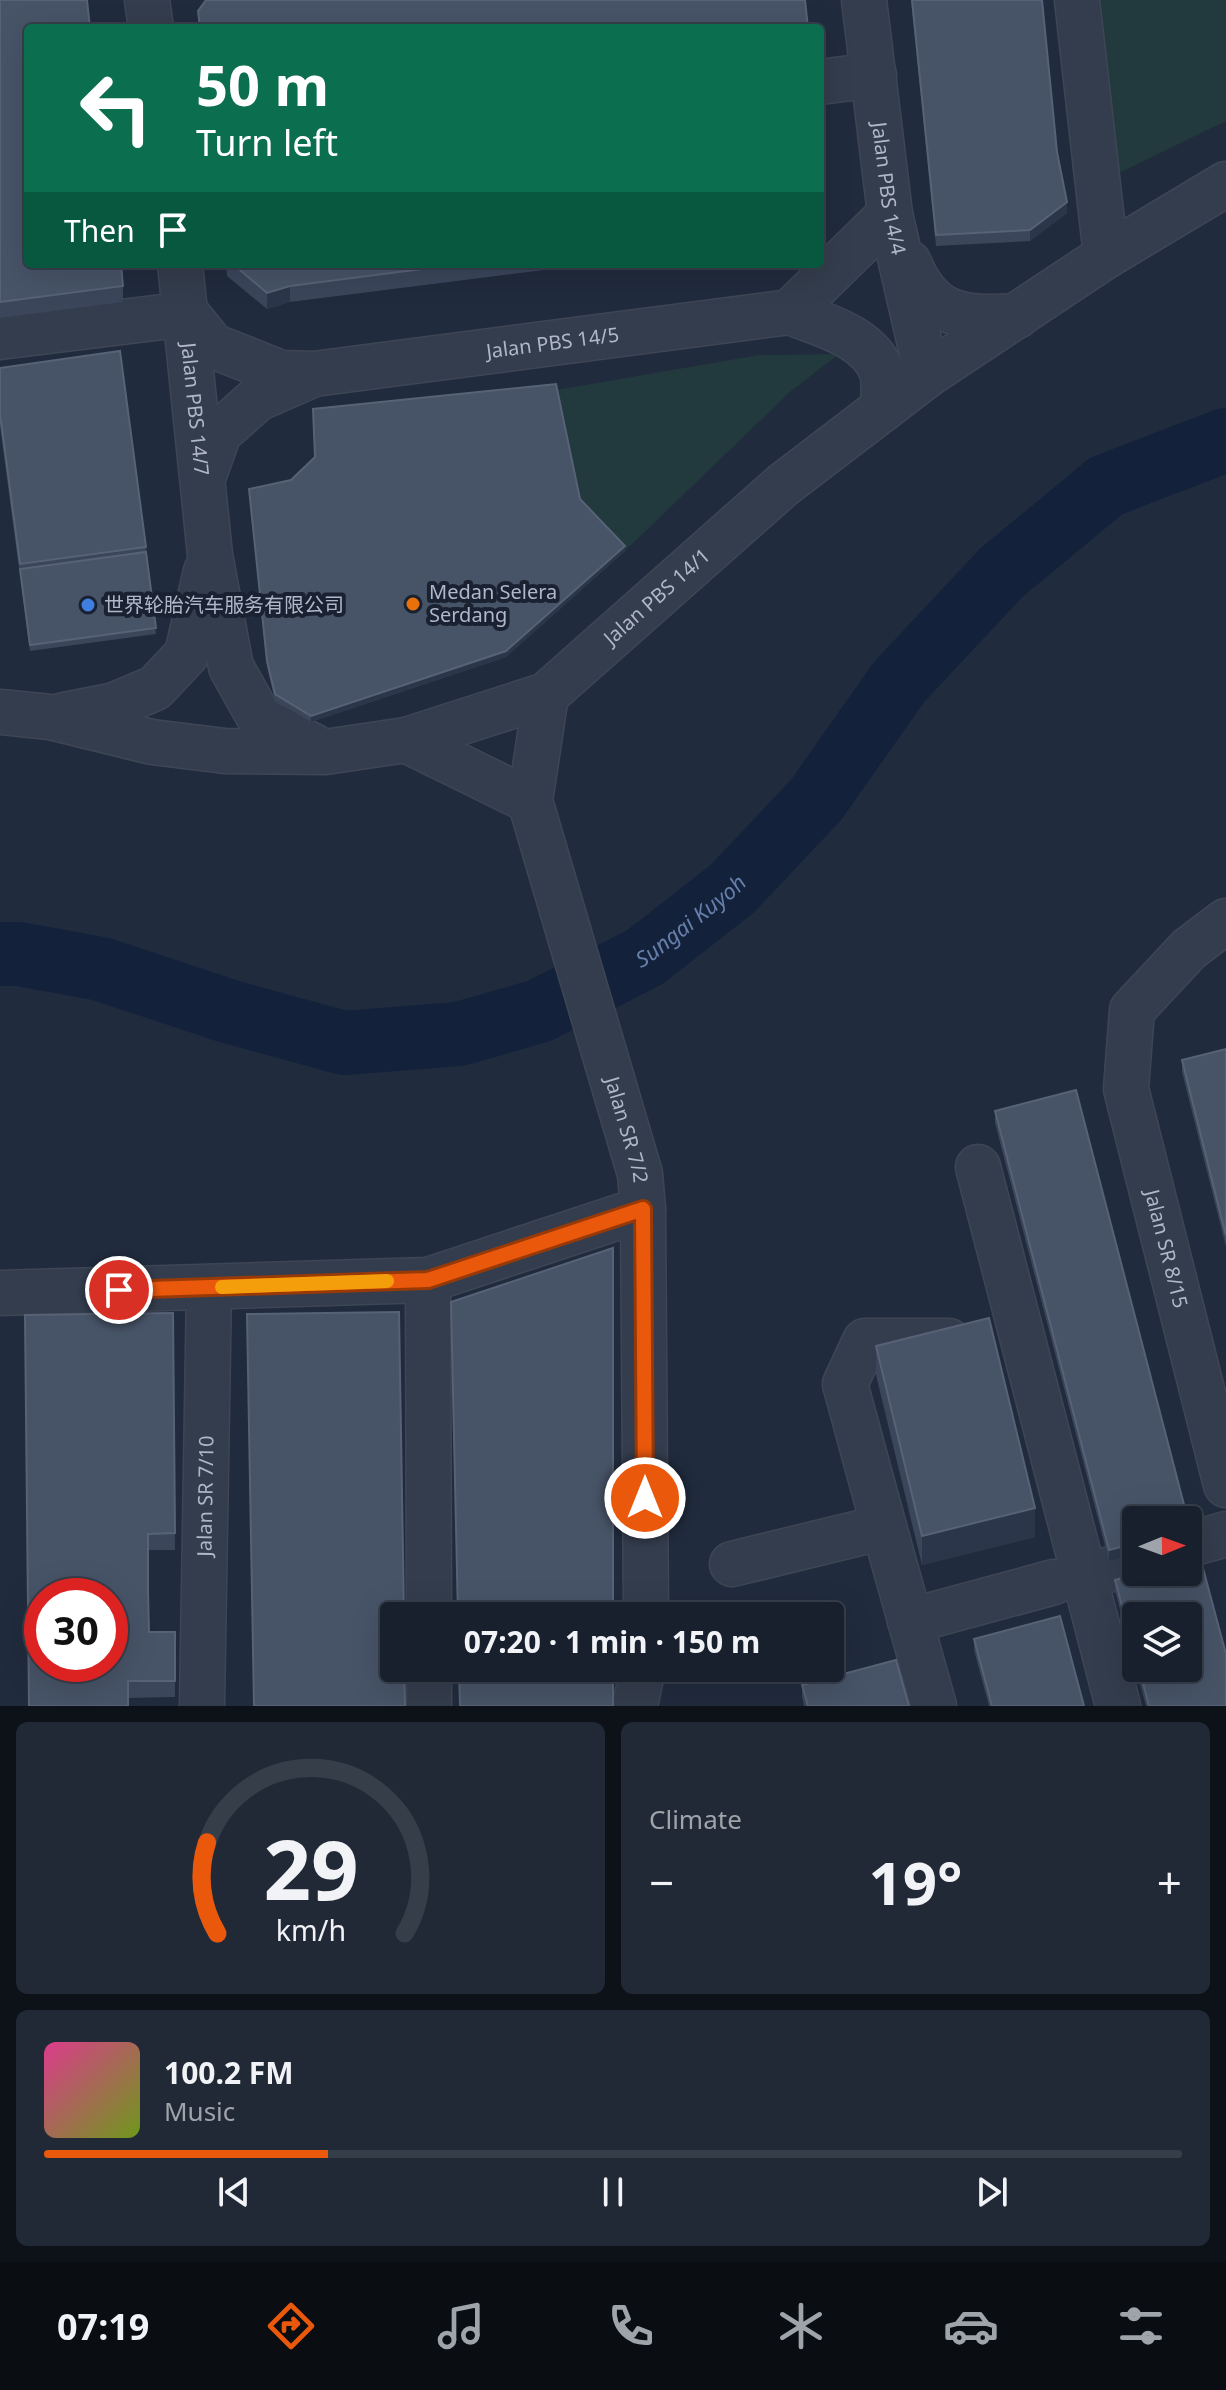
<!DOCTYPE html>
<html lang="en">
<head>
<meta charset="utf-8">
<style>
	body { margin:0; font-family:"Noto Sans","Noto Sans SC",sans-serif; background:#212836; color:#f1f3f6; height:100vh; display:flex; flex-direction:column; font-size:30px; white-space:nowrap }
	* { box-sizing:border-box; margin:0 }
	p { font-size:26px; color:#9fa3aa }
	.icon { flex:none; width:44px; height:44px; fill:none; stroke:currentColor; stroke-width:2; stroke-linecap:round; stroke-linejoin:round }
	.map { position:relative; height:1706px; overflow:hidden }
	.details { display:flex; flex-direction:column; gap:16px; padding:16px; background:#0d1219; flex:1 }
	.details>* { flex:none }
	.banner { position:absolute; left:24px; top:24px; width:800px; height:244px; border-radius:8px; box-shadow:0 8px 32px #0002,0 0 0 2px #363e4a; background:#0b6e4f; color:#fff; overflow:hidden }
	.needle { width:52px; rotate:89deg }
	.tools { position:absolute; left:1122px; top:1506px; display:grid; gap:16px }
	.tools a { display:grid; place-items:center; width:80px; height:80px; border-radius:8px; background:#18202e; box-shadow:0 8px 32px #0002,0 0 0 2px #363e4a; font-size:40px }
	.speed { position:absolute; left:24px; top:1578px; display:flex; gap:16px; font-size:40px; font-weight:700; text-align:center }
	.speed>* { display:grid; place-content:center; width:104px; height:104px; border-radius:50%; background:#18202e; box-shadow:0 8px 32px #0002,0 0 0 2px #363e4a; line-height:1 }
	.speed .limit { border:12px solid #d22; background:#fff; color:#111 }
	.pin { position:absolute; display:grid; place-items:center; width:68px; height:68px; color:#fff; margin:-34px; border:4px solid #fff; border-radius:50%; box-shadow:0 2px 8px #0007 }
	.me { position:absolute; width:88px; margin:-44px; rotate:0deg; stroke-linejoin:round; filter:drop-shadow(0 0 6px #0008) }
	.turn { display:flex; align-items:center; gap:28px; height:168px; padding:0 40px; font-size:36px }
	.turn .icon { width:104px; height:104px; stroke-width:2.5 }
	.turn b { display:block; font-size:56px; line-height:68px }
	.then { display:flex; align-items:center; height:76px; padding:0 40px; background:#0003; gap:16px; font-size:30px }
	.big { font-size:60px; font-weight:700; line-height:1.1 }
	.details .tile { flex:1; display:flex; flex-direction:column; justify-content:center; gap:12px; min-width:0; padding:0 28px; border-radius:12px; background:#212836 }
	.details .dial { align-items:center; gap:0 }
	.dial svg { height:208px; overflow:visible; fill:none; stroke:#363e4a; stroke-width:7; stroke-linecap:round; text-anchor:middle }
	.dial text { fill:#f1f3f6; stroke:none }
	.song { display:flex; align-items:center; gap:24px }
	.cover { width:96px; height:96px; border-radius:12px; background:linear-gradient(135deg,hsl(330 70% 55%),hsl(80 70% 35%)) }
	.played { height:8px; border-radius:4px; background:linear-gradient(90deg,#ea580c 25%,#363e4a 25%) }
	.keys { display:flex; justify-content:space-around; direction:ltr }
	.heat { display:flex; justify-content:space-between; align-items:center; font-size:44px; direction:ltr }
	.details .tiles { flex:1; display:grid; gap:16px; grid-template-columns:1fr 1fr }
	.tile:last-child { grid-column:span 2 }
	.trip { position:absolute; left:380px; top:1602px; width:464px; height:80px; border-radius:8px; background:#18202e; box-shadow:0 8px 32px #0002,0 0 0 2px #363e4a; font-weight:700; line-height:80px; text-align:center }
	.tab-bar { display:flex; height:128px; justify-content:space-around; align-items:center; background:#0a0d12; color:#9fa3aa }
	.tab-bar .icon { width:56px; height:56px }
	.tab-bar .active { color:#ea580c }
	.tab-bar b { font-size:36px; color:#f1f3f6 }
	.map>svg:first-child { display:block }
	.green { fill:#22393d }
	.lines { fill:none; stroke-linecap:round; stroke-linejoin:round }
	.river { stroke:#13213b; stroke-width:64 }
	.minor-casing { stroke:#3e4655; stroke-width:47 }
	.minor { stroke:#343d4d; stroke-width:44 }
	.wall { fill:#3b465b; fill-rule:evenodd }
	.shaded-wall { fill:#2b364a }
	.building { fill:#475367; stroke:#586276; stroke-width:2; fill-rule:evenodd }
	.route-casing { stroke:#983908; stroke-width:20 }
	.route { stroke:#ea580c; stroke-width:14 }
	.slow { stroke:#f59e0b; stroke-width:14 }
	.food-dot { fill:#e8710a; stroke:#1a2231; stroke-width:3 }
	.shop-dot { fill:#3f7fe0; stroke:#1a2231; stroke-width:3 }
	.labels { text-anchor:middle; stroke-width:8; stroke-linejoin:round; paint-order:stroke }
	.street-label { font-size:20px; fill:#afb7c8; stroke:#1a2231 }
	.poi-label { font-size:20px; fill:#afb7c8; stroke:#1a2231; text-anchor:start }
	.water-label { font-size:22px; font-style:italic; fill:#667faa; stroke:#1a2231 }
</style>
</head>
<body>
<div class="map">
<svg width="1226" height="1706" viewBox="0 0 1226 1706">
	<rect width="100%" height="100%" fill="#202b3d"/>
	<path class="green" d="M 1101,0 L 1226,0 L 1226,121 L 1117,174 Z
		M 839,354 L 790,392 L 625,551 L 580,505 L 556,390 L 759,355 Z"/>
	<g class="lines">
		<path class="river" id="s1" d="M 0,954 L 19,954 L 101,969 L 231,1012 L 344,1043 L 459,1034 L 539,1011 L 645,957 L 732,889 L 816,800 L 899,682 L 1001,573 L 1106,486 L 1226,440"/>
		<defs>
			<g id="minor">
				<path d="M 147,0 L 151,28"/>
				<path id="s2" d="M 864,0 L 890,214 L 927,375"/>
				<path d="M 1077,0 L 1106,256"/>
				<path d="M 820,82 L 874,75"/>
				<path d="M 909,263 C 931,318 964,319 1017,316"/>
				<path id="s3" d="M 180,264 L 210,555 L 231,667 L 260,719 L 315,747"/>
				<path d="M 790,312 L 890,214"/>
				<path id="s4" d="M 187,314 L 213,346 L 281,373 L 314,374 L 790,312 C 822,325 869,336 882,372 C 885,383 883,398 883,409"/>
				<path d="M 0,337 L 187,314"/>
				<path d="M 203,478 L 219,433 L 257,399 L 314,374"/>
				<path id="s5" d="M 546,695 L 530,801 L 640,1174 L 643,1209 L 646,1616"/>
				<path id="s6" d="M 0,712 L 50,717 L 152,742 L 225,751 L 325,752 L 406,740 L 546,695 L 783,485 L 927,375 L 1106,256 L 1226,184"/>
				<path d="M 64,715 L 115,705 L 155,688 L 187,654 L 206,571"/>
				<path d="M 406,740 L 530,801"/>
				<path id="s7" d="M 1226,921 L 1189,949 L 1132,1010 L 1126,1089 L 1226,1485"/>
				<path d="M 978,1167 L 1118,1706"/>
				<path d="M 428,1280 L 429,1616"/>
				<path d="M 0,1293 L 428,1280 L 643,1209"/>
				<path d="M 884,1527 L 845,1384 L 865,1341 L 949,1341"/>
				<path d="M 1188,1545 L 1226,1534"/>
				<path d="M 732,1564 L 884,1527 L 934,1706"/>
				<path d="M 1085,1577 L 1136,1561"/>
				<path d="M 910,1621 L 1054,1582"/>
				<path d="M 429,1668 L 429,1706"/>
				<path id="s8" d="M 202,1706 L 209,1288"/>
				<path d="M 635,1706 L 643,1668"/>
			</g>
		</defs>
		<use href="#minor" class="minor-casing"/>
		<use href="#minor" class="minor"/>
	</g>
	<path class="wall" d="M 0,0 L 123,286 L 123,302 L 0,318 Z
		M 911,0 L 1042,0 L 1057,152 L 1067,213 L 1030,241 L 936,246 Z
		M 226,264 L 592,264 L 290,302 L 267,309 L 227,276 Z
		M 0,368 L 146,547 L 156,634 L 30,651 L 0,426 Z
		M 249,489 L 580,499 L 625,551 L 506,657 L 311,722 L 275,700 L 267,667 Z
		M 1226,1049 L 1226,1247 L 1182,1072 L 1182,1060 Z
		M 995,1111 L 1188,1520 L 1109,1561 L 995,1123 Z
		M 173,1313 L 175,1550 L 148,1550 L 149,1632 L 175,1632 L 175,1697 L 128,1698 L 29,1706 Z
		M 876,1346 L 1035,1537 L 922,1565 L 876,1375 Z
		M 1115,1580 L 1226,1706 L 1146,1706 L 1115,1591 ZM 1136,1616 L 1188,1668 L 1136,1668 Z
		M 974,1639 L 1084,1706 L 989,1706 L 974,1650 Z
		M 802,1685 L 909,1706 L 804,1706 L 802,1696 Z"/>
	<path class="shaded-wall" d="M 824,178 L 824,195 L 820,200 L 820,183 Z
		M 1067,202 L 1067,213 L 1030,241 L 1030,230 Z
		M 290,286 L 290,302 L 267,309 L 267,293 Z
		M 625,546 L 625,551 L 506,657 L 311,722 L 311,716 Z
		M 1035,1508 L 1035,1537 L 922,1565 L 922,1536 Z
		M 1190,1528 L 1190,1540 L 1188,1540 L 1188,1529 Z
		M 1136,1543 L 1136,1554 L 1109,1561 L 1109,1550 Z"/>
	<path class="building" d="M 0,0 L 87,0 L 90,28 L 28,28 L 28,264 L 121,264 L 123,286 L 0,302 Z
		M 206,0 L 805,0 L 808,28 L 200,28 L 198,11 Z
		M 912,0 L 1042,0 L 1057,152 L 1067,202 L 1030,230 L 936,235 Z
		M 820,153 L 824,178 L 820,183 Z
		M 233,264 L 461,264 L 290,286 L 267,293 Z
		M 120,351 L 146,547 L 20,564 L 0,414 L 0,368 Z
		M 556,384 L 580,499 L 625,546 L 506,651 L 311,716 L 275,694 L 267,661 L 249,489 L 291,480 L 315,457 L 313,409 Z
		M 146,552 L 156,628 L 30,645 L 20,569 Z
		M 1226,1049 L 1226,1236 L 1182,1060 Z
		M 1076,1090 L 1188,1520 L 1136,1520 L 1136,1543 L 1109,1550 L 995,1111 Z
		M 613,1248 L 613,1616 L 458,1616 L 451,1302 Z
		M 399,1312 L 404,1616 L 394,1616 L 394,1668 L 404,1668 L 405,1706 L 254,1706 L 247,1314 Z
		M 173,1313 L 175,1533 L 148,1534 L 148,1591 L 149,1632 L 175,1632 L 175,1681 L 128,1681 L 128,1706 L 29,1706 L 25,1315 ZM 42,1596 L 110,1596 L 110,1664 L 42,1664 Z
		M 989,1318 L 1035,1508 L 922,1536 L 876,1346 Z
		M 1200,1557 L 1226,1654 L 1226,1706 L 1149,1706 L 1139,1668 L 1188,1668 L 1188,1616 L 1136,1616 L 1136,1658 L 1115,1580 L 1145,1572 L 1188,1572 L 1188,1561 Z
		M 1060,1616 L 1084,1706 L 992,1706 L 974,1639 Z
		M 896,1660 L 909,1706 L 808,1706 L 802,1685 Z
		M 459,1668 L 613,1668 L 613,1706 L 460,1706 Z"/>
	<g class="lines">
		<defs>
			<path id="route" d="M 119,1290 L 428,1280 L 643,1209 L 645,1498"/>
		</defs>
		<use href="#route" class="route-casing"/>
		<use href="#route" class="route"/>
		<path class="slow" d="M 222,1287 L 387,1281"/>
	</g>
	<circle class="food-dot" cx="413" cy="604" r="8"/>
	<circle class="shop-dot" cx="88" cy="605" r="8"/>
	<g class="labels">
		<g class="street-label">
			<text dy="7" stroke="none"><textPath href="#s2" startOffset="190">Jalan PBS 14/4</textPath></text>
			<text dy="7" stroke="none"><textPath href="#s4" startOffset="388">Jalan PBS 14/5</textPath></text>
			<text dy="7" stroke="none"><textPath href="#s3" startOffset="146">Jalan PBS 14/7</textPath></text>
			<text dy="7" stroke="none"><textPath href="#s6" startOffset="706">Jalan PBS 14/1</textPath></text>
			<text dy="7" stroke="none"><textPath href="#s5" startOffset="450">Jalan SR 7/2</textPath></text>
			<text dy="7" stroke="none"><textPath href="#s7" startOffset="374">Jalan SR 8/15</textPath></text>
			<text dy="7" stroke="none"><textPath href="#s8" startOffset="210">Jalan SR 7/10</textPath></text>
		</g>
		<g class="poi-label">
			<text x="429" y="599">Medan Selera<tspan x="429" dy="23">Serdang</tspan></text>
			<text x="104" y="612">世界轮胎汽车服务有限公司</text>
		</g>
		<g class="water-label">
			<text dy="8" stroke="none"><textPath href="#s1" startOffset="732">Sungai Kuyoh</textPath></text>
		</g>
	</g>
</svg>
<div class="tools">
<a><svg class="needle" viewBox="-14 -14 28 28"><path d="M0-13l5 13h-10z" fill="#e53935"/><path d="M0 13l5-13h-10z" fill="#9fa3aa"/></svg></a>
<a><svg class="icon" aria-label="layers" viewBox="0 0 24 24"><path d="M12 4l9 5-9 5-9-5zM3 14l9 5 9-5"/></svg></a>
</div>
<div class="speed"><div class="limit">30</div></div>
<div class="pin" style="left:119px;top:1290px;background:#d93025"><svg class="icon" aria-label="arrive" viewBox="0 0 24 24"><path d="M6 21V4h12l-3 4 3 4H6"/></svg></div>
<svg class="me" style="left:645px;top:1498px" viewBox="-20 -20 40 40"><circle r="17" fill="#ea580c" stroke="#fff" stroke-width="3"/><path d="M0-11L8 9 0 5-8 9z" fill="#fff"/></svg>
<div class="trip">07:20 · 1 min · 150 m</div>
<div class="banner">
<div class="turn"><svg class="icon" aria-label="left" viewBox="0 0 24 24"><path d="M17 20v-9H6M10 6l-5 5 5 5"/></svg><div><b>50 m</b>Turn left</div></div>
<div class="then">Then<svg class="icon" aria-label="arrive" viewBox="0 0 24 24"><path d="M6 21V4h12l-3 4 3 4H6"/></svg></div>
</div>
</div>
<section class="details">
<div class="tiles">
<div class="tile dial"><svg viewBox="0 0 100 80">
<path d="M14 69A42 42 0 1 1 86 69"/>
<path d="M14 69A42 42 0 0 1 10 34" stroke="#ea580c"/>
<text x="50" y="56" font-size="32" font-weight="700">29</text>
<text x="50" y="72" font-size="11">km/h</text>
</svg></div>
<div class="tile"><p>Climate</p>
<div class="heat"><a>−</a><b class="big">19°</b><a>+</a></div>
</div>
<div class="tile">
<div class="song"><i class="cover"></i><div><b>100.2 FM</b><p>Music</p></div></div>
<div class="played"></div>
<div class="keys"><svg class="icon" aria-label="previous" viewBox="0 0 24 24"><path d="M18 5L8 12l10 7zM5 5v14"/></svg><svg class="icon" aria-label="pause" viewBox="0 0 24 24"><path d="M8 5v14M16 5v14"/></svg><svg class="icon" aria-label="next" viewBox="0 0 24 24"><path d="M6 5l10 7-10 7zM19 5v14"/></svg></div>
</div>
</div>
</section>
<nav class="tab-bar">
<b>07:19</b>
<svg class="icon active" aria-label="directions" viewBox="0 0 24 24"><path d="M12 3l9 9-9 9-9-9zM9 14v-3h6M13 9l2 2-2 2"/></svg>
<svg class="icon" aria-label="music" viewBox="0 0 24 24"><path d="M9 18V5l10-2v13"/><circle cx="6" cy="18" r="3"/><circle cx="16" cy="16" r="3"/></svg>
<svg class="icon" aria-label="phone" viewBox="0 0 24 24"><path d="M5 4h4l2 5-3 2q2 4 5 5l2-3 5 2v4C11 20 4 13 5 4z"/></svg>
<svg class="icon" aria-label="climate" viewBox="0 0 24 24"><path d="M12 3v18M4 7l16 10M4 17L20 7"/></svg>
<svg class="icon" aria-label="car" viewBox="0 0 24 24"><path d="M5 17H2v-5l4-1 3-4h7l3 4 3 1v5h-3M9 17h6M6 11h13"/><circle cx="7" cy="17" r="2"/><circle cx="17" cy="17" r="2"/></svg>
<svg class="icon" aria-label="filters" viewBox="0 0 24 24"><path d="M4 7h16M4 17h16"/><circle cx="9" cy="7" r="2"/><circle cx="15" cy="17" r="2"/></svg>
</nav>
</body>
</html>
